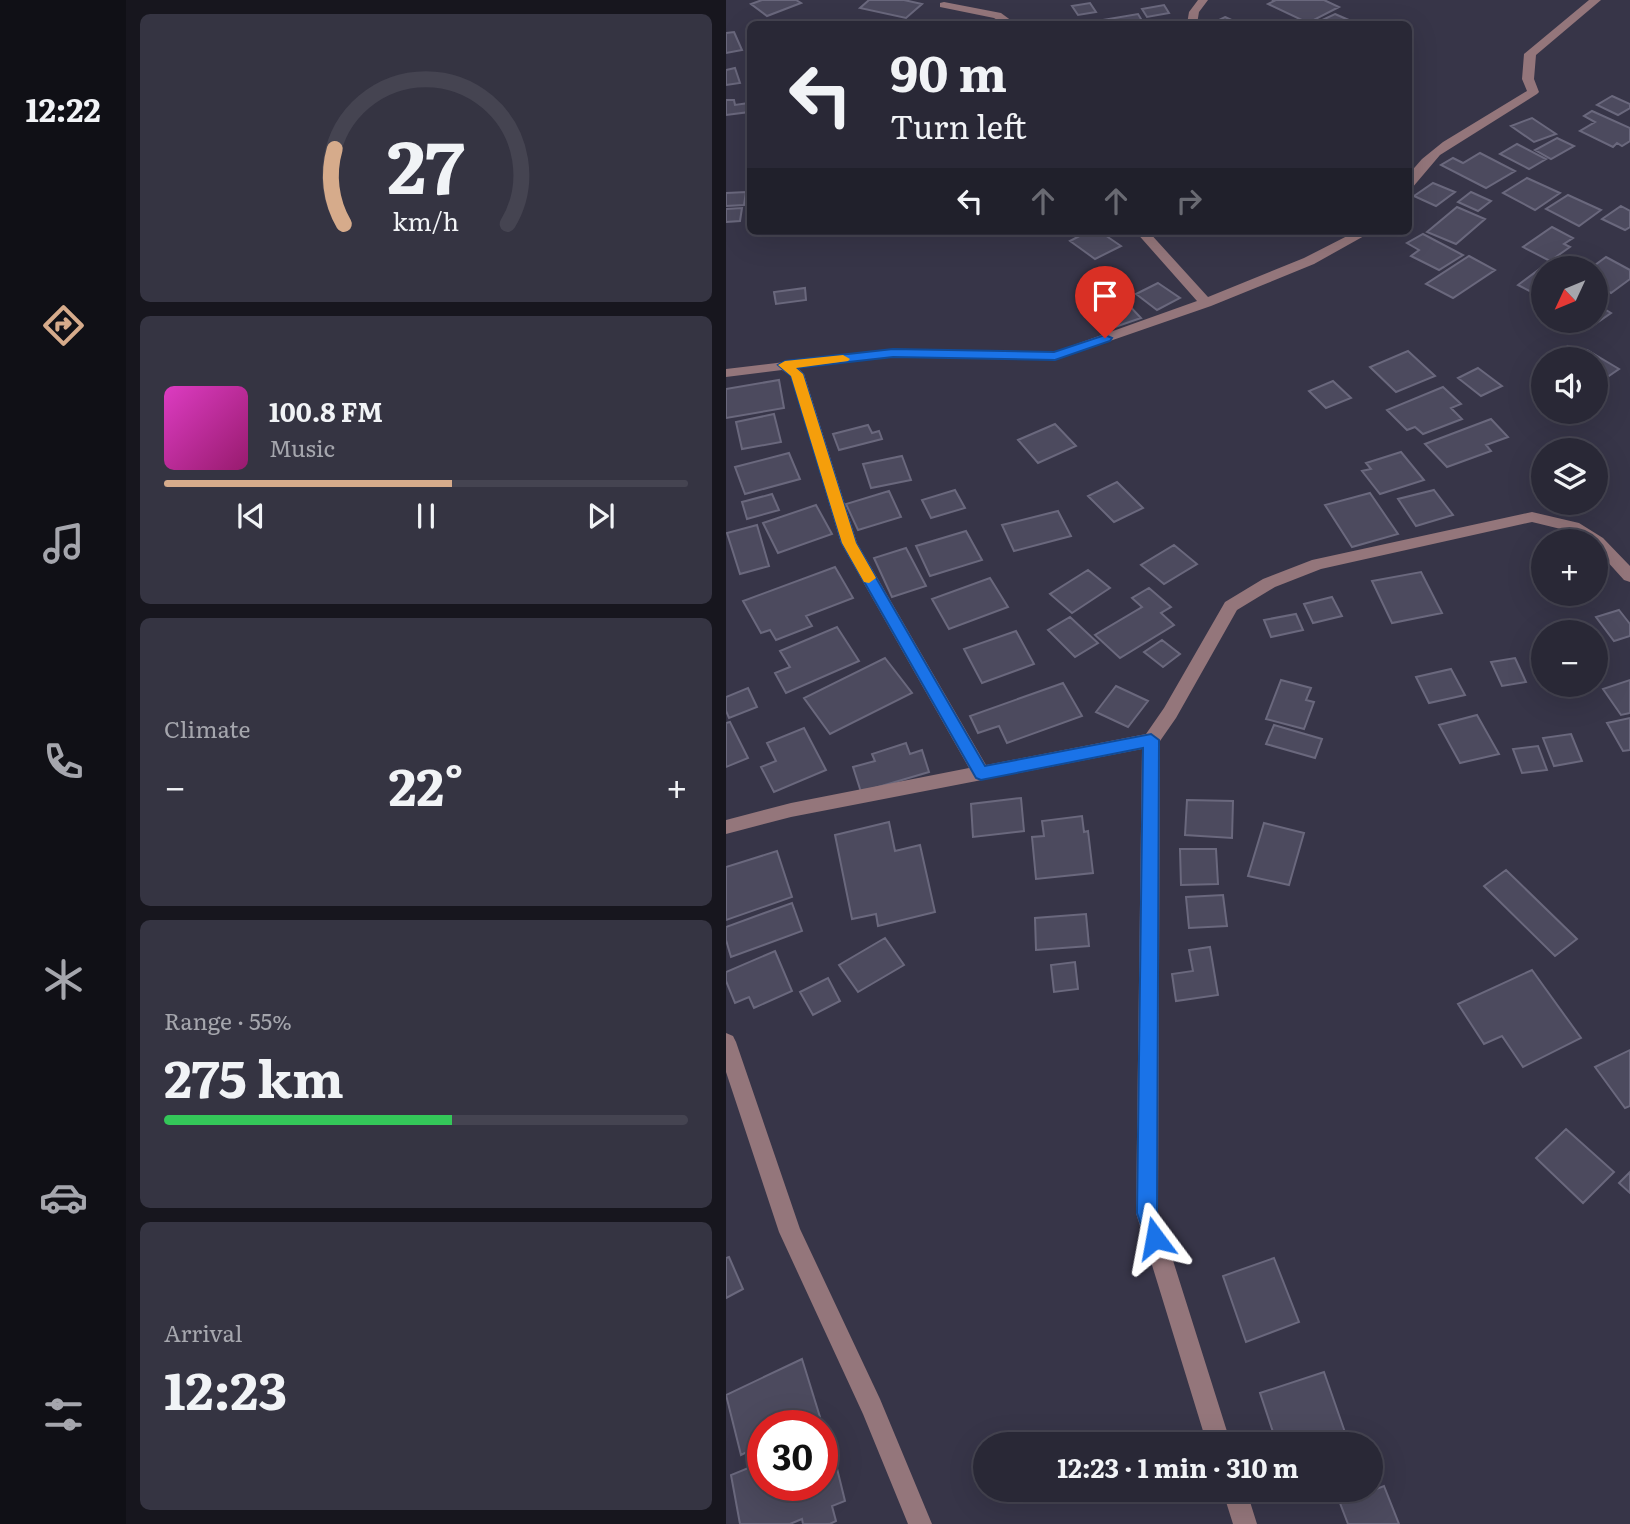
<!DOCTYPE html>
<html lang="en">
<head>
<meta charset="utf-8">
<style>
	body { margin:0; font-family:Literata,serif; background:#353442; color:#f1f3f6; height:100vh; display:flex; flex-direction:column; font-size:26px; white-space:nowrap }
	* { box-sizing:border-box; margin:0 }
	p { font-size:23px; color:#a5a6ad }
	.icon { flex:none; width:38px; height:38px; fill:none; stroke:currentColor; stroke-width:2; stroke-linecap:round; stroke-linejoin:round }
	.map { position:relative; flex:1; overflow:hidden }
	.side { display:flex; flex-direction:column; gap:14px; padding:14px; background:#17161e; width:600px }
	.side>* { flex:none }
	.hud { position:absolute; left:21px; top:21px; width:665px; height:214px; border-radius:10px; box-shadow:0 7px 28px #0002,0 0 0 2px #454451; background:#292836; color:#f1f3f6; overflow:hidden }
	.needle { width:46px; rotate:226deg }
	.controls { position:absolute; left:805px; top:256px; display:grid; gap:14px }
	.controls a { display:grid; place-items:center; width:77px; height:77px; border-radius:50%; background:#292836; box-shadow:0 7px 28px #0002,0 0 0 2px #454451; font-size:35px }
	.speed { position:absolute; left:21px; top:1410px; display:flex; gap:14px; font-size:35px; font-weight:700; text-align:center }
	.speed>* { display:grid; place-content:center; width:91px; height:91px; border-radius:50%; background:#292836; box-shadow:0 7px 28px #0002,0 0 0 2px #454451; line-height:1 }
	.speed .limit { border:10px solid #d22; background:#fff; color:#111 }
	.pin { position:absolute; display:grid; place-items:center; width:60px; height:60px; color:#fff; margin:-72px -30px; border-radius:50% 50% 50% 0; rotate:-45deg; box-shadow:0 0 7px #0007 }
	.pin .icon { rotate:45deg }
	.me { position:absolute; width:77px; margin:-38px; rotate:347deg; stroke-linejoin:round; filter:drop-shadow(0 0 5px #0008) }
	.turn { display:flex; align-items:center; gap:24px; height:147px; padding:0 28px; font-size:32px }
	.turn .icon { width:91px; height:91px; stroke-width:2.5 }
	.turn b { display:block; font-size:49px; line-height:60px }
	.lanes { display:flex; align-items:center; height:66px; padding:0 28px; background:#0003; justify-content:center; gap:35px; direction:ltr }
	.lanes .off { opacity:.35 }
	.big { font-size:52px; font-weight:700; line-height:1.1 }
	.side .tile { flex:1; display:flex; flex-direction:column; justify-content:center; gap:10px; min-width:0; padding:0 24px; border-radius:10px; background:#353442 }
	.side .dial { align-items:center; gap:0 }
	.dial svg { height:182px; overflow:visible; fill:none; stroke:#454451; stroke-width:7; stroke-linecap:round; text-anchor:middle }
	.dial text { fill:#f1f3f6; stroke:none }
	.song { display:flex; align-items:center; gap:21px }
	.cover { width:84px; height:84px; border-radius:10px; background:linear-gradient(135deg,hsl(310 70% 55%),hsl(320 70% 35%)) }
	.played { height:7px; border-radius:4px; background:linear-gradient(90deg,#d6ab8b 55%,#454451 55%) }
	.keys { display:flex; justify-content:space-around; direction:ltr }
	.heat { display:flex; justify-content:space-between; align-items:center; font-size:38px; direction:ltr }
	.charge { height:10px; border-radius:5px; background:linear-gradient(90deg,#34c759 55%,#454451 0) }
	.trip { position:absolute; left:247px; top:1432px; width:410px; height:70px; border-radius:35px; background:#292836; box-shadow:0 7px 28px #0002,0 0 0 2px #454451; font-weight:700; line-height:70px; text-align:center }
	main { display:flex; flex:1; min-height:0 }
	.menu { display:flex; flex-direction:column; width:126px; justify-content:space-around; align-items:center; background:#101016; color:#a5a6ad }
	.menu .icon { width:49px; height:49px }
	.menu .current { color:#d6ab8b }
	.menu b { font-size:32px; color:#f1f3f6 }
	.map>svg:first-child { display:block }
	.building { fill:#4c4a5e; stroke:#6a687d; stroke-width:2 }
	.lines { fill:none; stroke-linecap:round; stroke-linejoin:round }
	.minor { fill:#94767b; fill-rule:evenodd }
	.route { fill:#1a73e8; stroke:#114b97; stroke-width:2 }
	.slow { fill:#f59e0b }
</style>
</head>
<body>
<main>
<nav class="menu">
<b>12:22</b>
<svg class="icon current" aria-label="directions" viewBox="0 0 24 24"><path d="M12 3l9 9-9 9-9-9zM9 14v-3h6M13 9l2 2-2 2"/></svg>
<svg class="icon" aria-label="music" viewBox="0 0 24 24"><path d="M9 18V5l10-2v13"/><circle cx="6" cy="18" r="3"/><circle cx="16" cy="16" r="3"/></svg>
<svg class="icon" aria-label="phone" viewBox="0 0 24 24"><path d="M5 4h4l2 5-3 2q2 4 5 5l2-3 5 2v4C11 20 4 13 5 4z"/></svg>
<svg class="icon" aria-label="climate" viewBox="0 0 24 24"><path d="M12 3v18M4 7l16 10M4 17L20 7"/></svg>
<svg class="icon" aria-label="car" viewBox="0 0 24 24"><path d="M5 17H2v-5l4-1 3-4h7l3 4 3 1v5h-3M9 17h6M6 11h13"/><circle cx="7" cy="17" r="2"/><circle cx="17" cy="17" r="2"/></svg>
<svg class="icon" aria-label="filters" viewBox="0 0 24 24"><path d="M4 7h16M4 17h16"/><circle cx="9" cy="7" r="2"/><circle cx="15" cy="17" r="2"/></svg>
</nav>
<section class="side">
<div class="tile dial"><svg viewBox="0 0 100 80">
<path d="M14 69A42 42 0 1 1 86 69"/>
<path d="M14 69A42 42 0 0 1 10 36" stroke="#d6ab8b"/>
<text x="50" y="56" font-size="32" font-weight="700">27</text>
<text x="50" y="72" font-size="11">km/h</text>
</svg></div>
<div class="tile">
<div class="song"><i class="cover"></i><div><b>100.8 FM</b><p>Music</p></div></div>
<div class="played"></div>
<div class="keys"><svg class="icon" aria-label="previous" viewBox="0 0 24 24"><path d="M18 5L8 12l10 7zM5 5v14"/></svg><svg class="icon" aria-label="pause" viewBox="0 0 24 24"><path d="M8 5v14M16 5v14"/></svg><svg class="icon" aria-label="next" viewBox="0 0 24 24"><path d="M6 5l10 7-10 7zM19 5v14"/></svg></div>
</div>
<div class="tile"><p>Climate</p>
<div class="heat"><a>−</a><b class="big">22°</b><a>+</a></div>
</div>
<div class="tile"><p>Range · 55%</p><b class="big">275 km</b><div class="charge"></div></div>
<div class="tile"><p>Arrival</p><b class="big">12:23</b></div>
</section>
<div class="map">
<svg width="904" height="1524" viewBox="0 0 904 1524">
	<rect width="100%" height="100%" fill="#373548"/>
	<path class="building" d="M 36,0 L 70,0 L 75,3 L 41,16 L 25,4 Z
		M 143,0 L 178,0 L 196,4 L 180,18 L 134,8 Z
		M 546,0 L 598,0 L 613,7 L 582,23 L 542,4 L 548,1 Z
		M 364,3 L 370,12 L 352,15 L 346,6 Z
		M 438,5 L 443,13 L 421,17 L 416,9 Z
		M 412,14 L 418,24 L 380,24 L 377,20 Z
		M 609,14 L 632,24 L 592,22 Z
		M 499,17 L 512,23 L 487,23 Z
		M 8,32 L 16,50 L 0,53 L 0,33 Z
		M 9,68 L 14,83 L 0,85 L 0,70 Z
		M 886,96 L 904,104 L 904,108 L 892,115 L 871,105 Z
		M 0,100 L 8,100 L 9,105 L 23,103 L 23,112 L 0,115 Z
		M 866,111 L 904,128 L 904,141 L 896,146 L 891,143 L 887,147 L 854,131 L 869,122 L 858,116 Z
		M 806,118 L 830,134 L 808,142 L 785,126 Z
		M 831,138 L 848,146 L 825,159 L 809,150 Z
		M 791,144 L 820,159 L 803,169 L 774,154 Z
		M 754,153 L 789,171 L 760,188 L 715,165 L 727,158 L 737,163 Z
		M 801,178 L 834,193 L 809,210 L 777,193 Z
		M 707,183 L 729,192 L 710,206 L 688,196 Z
		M 20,192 L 18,205 L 0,206 L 0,193 Z
		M 745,192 L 765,201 L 752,211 L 732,202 Z
		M 842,195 L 875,210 L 853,226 L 820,209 Z
		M 895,206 L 904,211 L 904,227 L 899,230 L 876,219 Z
		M 731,207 L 759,219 L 730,244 L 701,232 Z
		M 16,208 L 14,221 L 0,222 L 0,209 Z
		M 826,227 L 847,238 L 838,244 L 844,247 L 824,261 L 797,247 Z
		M 363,231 L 373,231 L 395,246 L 369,259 L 344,241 Z
		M 697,234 L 737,255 L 713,270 L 685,256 L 693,250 L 681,243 Z
		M 743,256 L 769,270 L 727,298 L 700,284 Z
		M 880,257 L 904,270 L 904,279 L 885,293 L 870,285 L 870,268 L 865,268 Z
		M 815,268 L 817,269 L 817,298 L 792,285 Z
		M 432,283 L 454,298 L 431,310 L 410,294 Z
		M 79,288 L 80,300 L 50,304 L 48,292 Z
		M 398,300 L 415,318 L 383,329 L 367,310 Z
		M 870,304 L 885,313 L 862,329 L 847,320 L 870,320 Z
		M 842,346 L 856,354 L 861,350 L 893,369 L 874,382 L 870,379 L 870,359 L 835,359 L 828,355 Z
		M 682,351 L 709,376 L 670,392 L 644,367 Z
		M 752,368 L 776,386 L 755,396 L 732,378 Z
		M 53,380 L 58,408 L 0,418 L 0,389 Z
		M 607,381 L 625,398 L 600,408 L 583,391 Z
		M 717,387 L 735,404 L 725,408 L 736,419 L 697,434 L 689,427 L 681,430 L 661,410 Z
		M 48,414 L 55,442 L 16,449 L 10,422 Z
		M 765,419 L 782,437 L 760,445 L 765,451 L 721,467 L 699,444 Z
		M 329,424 L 350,446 L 312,463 L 292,440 Z
		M 142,425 L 146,433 L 153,431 L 156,439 L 113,450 L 107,434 Z
		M 675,452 L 698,480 L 654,494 L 636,471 L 645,469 L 640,463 Z
		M 63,453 L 74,479 L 19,494 L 9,467 Z
		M 176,456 L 185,480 L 145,488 L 137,464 Z
		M 391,482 L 417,508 L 388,522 L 362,496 Z
		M 229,490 L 239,508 L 205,518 L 196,500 Z
		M 708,490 L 727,515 L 690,526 L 672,499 Z
		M 163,491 L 175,517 L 132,530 L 120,504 Z
		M 644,493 L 672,534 L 626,547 L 599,505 Z
		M 46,494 L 53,510 L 21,519 L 16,502 Z
		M 90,505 L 106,534 L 52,553 L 37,523 Z
		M 332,511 L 345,536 L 288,551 L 276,525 Z
		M 31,525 L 43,566 L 14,574 L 1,533 Z
		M 240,531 L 256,560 L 204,576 L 190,546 Z
		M 448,545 L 471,564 L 438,584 L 415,565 Z
		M 180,548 L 200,586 L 166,597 L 148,558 Z
		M 109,567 L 127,598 L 80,616 L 86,626 L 50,640 L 44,630 L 35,633 L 17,601 Z
		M 362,570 L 384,588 L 346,613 L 324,594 Z
		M 695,572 L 716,613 L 666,623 L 646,581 Z
		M 264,578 L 282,607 L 223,629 L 206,599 Z
		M 423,588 L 445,607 L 435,613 L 448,625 L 394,658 L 369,635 L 416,607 L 406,598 Z
		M 606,597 L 616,616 L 587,623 L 578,604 Z
		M 893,610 L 904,624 L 904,636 L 888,641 L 870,617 Z
		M 570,614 L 577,630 L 545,637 L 538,620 Z
		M 344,617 L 372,643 L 349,657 L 322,630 Z
		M 111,627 L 133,661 L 60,693 L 49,673 L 64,667 L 54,651 Z
		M 290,631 L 308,664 L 256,683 L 238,649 Z
		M 436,640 L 454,654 L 437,667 L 418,652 Z
		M 159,658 L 186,693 L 104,734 L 78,698 Z
		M 789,658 L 800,682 L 776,686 L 765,662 Z
		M 725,669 L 739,695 L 703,703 L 690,677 Z
		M 555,680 L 585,688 L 580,700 L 588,702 L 578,729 L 540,719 Z
		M 904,680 L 904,713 L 895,715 L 877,689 Z
		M 337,683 L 356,716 L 281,743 L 273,726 L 252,733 L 244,716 Z
		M 390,686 L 422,701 L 402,727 L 370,712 Z
		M 22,688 L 31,707 L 3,718 L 0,711 L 0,697 Z
		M 751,715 L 773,754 L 734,763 L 713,725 Z
		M 904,718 L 904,750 L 897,751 L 881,723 Z
		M 4,722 L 22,758 L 0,767 L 0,723 Z
		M 548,725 L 596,739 L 589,758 L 540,744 Z
		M 78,728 L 100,770 L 48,792 L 35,767 L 50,761 L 41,743 Z
		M 845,734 L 856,761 L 828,766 L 817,738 Z
		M 180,743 L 184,754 L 196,750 L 203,772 L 135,792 L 127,767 L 149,761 L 146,754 Z
		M 812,746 L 821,770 L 796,773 L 787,749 Z
		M 295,798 L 298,831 L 247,837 L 245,804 Z
		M 461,800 L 507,801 L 506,838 L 459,835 Z
		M 356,816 L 358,832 L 362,831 L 367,873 L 310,879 L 306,837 L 318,836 L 316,821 Z
		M 163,822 L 169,851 L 194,845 L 209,912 L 152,926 L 150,914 L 126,919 L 109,835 Z
		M 538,823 L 578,833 L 563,885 L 522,876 Z
		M 454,849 L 490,849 L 492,884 L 455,885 Z
		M 51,851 L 66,897 L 0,920 L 0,867 Z
		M 780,870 L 851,939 L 829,956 L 758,886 Z
		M 497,895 L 501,926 L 463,928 L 460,897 Z
		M 66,903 L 76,931 L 5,957 L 0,940 L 0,927 Z
		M 360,914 L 363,946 L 310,950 L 309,918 Z
		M 159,938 L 178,965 L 132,992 L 113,965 Z
		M 484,947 L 492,995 L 450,1001 L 446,974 L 467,971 L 463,950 Z
		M 49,951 L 66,991 L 28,1008 L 23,997 L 9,1003 L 0,981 L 0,972 Z
		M 349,962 L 352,989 L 328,992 L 325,965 Z
		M 806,970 L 855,1038 L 797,1067 L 776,1036 L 758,1044 L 732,1004 Z
		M 102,978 L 114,1001 L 87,1015 L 74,992 Z
		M 904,1050 L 904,1106 L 899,1108 L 869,1067 Z
		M 840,1129 L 888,1172 L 857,1203 L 810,1158 Z
		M 904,1172 L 904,1193 L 893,1183 Z
		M 3,1257 L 17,1289 L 0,1298 L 0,1258 Z
		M 548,1258 L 573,1322 L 520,1342 L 497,1276 Z
		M 76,1359 L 94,1417 L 74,1426 L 37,1426 L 37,1444 L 15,1455 L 0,1395 Z
		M 598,1372 L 621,1438 L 603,1444 L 551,1444 L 534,1393 Z
		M 103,1436 L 119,1501 L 106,1506 L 110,1521 L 104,1524 L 77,1524 L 76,1519 L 64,1524 L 14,1524 L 5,1475 L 37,1462 L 37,1486 L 96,1486 L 96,1438 Z
		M 658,1486 L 673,1524 L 622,1524 L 614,1503 Z"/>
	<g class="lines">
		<path class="minor" d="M 472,0 L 482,0 L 473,12 L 471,24 L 461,24 L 463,12 Z
			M 863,0 L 875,0 L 810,55 L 808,79 L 813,92 L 811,94 L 714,155 L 686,188 L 682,189 L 682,175 L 696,159 L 717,142 L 801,91 L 796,79 L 798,54 Z
			M 218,2 L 275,13 L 290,24 L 278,24 L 268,18 L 214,7 L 214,3 Z
			M 409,231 L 422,231 L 482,297 L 578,258 L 631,231 L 647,231 L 588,264 L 485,306 L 329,360 L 167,357 L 72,368 L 78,374 L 131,543 L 260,765 L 420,734 L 438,708 L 499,602 L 537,579 L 586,560 L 806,512 L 853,523 L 877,538 L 904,566 L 904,582 L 898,580 L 870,549 L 870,541 L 858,541 L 843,531 L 806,522 L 595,569 L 549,587 L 511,610 L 450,718 L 434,741 L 432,1213 L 505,1444 L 481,1444 L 410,1213 L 416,749 L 65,817 L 0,834 L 0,820 L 65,803 L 243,768 L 115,543 L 65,376 L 56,370 L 0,377 L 0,369 L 167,349 L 328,352 L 471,301 Z
			M 0,1033 L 7,1036 L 10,1042 L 74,1229 L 154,1399 L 206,1524 L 182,1524 L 137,1414 L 53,1232 L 0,1072 Z
			M 496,1489 L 520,1489 L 531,1524 L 507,1524 Z"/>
	</g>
	<path class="route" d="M 379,335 L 386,338 L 384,341 L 329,360 L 167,357 L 70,368 L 77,374 L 130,543 L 259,766 L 425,734 L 433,740 L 431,1213 L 439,1238 L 436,1245 L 429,1248 L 422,1245 L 411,1213 L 417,748 L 255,780 L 250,778 L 116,543 L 65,376 L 52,365 L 59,361 L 167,349 L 328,352 Z"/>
	<path class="slow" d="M 117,355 L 124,359 L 122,361 L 70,368 L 77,374 L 130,543 L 150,578 L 143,583 L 138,582 L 116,543 L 65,376 L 52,365 L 59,361 Z"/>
</svg>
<div class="controls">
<a><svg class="needle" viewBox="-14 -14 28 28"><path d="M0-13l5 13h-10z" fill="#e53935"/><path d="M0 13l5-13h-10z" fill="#a5a6ad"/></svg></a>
<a><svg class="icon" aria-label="sound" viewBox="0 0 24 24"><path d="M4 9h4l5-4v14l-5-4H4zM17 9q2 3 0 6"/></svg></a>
<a><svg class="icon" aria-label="layers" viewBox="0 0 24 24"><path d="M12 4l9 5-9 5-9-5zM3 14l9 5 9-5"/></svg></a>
<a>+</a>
<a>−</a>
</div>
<div class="speed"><div class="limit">30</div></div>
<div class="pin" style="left:379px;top:338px;background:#d93025"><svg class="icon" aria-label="arrive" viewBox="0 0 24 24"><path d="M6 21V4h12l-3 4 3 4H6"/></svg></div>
<svg class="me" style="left:429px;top:1238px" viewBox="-20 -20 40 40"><path d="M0-17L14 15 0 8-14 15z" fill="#1a73e8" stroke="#fff" stroke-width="4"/></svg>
<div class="trip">12:23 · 1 min · 310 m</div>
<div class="hud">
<div class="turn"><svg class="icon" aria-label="left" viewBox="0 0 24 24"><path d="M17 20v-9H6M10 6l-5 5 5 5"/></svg><div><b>90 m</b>Turn left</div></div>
<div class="lanes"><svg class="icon" aria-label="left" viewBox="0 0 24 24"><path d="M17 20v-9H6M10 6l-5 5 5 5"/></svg><svg class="icon off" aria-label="ahead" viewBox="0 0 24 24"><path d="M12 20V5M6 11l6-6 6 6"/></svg><svg class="icon off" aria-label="ahead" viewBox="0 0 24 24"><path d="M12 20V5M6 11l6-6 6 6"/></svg><svg class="icon off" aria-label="right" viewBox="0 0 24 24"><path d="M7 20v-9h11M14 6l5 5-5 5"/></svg></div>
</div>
</div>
</main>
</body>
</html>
